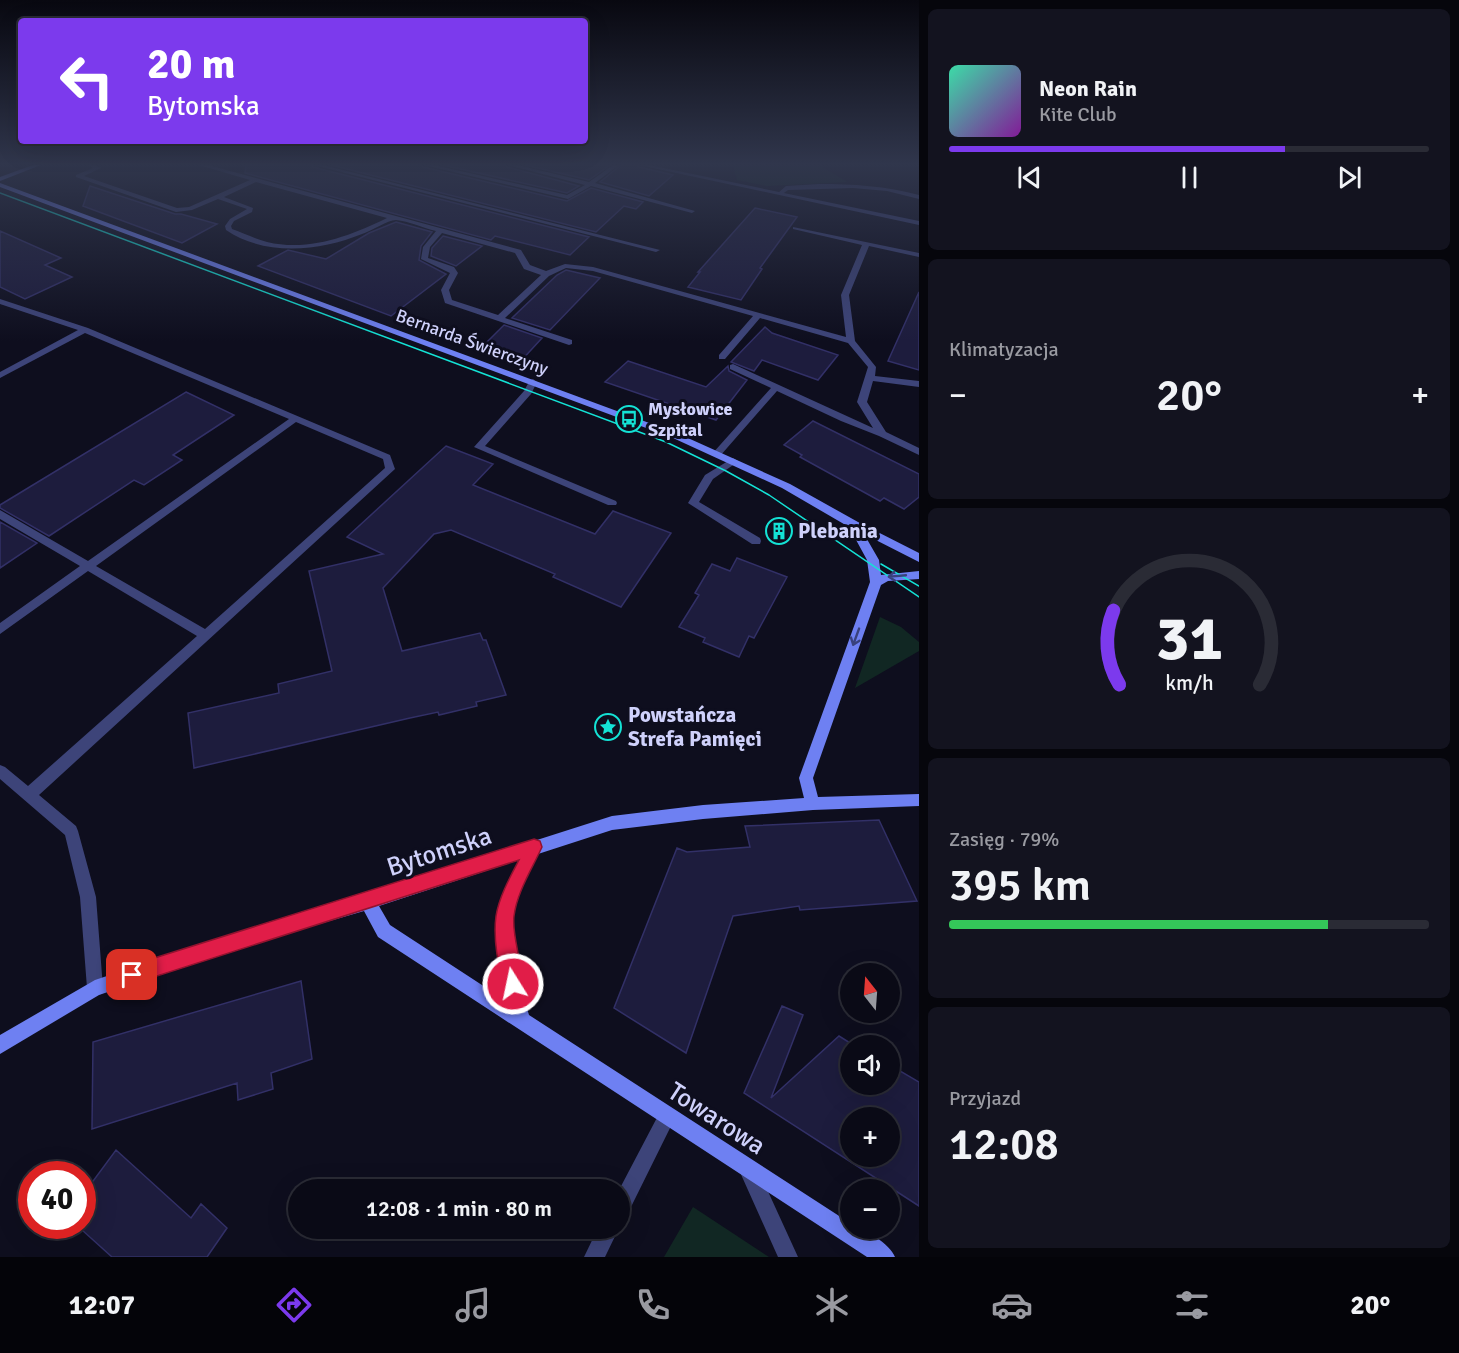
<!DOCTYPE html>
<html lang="pl">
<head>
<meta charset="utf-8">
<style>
	body { margin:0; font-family:Signika,sans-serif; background:#13131f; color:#f1f3f6; height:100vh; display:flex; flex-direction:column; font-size:22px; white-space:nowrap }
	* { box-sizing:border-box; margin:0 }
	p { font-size:20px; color:#999aa1 }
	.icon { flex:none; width:33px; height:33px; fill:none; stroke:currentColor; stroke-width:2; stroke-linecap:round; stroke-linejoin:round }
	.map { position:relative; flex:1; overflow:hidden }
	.panel { display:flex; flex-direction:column; gap:9px; padding:9px; background:#06060c; width:540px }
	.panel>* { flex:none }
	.banner { position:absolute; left:18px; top:18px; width:570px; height:126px; border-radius:6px; box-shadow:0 6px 24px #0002,0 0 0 2px #2a2b35; background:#7c3aed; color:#fff; overflow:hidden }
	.needle { width:39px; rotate:343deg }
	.controls { position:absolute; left:840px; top:963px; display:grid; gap:12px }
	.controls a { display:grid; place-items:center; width:60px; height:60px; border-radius:50%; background:#0a0a16; box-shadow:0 6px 24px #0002,0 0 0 2px #2a2b35; font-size:30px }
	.speed { position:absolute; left:18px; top:1161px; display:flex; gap:12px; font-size:30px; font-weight:700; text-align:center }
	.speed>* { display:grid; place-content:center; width:78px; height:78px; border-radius:50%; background:#0a0a16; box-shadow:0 6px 24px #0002,0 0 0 2px #2a2b35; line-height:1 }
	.speed .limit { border:9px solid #d22; background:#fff; color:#111 }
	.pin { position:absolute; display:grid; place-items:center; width:51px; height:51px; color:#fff; margin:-26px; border-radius:12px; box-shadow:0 3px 9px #0006 }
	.me { position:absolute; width:66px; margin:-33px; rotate:350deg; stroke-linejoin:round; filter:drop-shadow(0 0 4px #0008) }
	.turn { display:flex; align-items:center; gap:21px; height:126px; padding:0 30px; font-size:27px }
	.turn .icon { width:78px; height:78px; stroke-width:2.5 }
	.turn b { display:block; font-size:42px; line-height:51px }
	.big { font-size:45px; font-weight:600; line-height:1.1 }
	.panel .widget { flex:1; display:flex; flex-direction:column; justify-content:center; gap:9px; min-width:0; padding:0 21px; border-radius:9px; background:#13131f }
	.panel .dial { align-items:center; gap:0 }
	.dial svg { height:156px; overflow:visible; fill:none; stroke:#2a2b35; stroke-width:7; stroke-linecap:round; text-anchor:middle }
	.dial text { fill:#f1f3f6; stroke:none }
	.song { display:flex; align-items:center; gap:18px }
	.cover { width:72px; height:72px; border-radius:9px; background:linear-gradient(135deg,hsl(160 70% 55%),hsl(290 70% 35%)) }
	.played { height:6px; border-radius:3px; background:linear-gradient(90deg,#7c3aed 70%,#2a2b35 70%) }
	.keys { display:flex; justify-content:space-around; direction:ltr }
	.heat { display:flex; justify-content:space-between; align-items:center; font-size:33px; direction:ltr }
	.charge { height:9px; border-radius:4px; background:linear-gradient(90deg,#34c759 79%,#2a2b35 0) }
	.trip { position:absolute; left:288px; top:1179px; width:342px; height:60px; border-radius:30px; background:#0a0a16; box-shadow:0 6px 24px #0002,0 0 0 2px #2a2b35; font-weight:600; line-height:60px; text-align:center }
	.tab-bar { display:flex; height:96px; justify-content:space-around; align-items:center; background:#040409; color:#999aa1 }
	.tab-bar .icon { width:42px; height:42px }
	.tab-bar .active { color:#7c3aed }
	.tab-bar b { font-size:27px; color:#f1f3f6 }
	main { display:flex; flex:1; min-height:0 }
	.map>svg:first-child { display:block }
	.green { fill:#112723 }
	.building { fill:#1d1c3d; stroke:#323067; stroke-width:1.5; fill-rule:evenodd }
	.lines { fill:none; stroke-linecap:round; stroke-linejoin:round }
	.lane { fill:#3d4479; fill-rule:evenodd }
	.street { fill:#3d4479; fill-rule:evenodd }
	.secondary { fill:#6e80f2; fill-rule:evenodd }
	.tram { stroke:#14e2d5; stroke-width:1.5 }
	.oneway { stroke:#39417d }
	.route { fill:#e11d48; stroke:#92132f; stroke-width:1.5 }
	.labels { text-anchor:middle; stroke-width:6; stroke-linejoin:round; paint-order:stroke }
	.far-street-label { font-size:18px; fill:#cfd1fb; stroke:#0e0e1e }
	.far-poi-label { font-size:18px; font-weight:bold; fill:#cfd1fb; stroke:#0e0e1e; text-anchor:start }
	.poi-label { font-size:21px; font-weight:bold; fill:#cfd1fb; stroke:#0e0e1e; text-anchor:start }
	.near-street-label { font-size:26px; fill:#cfd1fb; stroke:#0e0e1e }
</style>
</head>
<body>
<main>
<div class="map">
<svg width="919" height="1257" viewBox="0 0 919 1257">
	<rect width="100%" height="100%" fill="#0e0e1e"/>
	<path class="green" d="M 733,165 L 819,165 L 847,182 L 767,186 L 737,180 Z
		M 880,617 L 901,627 L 919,642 L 919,651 L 855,688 Z
		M 693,1207 L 769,1257 L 664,1257 Z"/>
	<path class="building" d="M 246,165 L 312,165 L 313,167 L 589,237 L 570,255 L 495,236 L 491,240 L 245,173 Z
		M 331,165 L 422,165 L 423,167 L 567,201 L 591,188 L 643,202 L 636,209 L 624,206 L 596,232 Z
		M 443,165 L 506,165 L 507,167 L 579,186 L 567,193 Z
		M 525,165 L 610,165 L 589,180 Z
		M 621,165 L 637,165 L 639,167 L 673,175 L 649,196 L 600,182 Z
		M 90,186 L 175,214 L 181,214 L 217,224 L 182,243 L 83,206 Z
		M 755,208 L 797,217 L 760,268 L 762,269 L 741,300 L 688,287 L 700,272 L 698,272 Z
		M 396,222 L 432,232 L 421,246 L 419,260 L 446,274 L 391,316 L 258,266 L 288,250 L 326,259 L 369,233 Z
		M 0,231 L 61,258 L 45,265 L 72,277 L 25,299 L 0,287 Z
		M 443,236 L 482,246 L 456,266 L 431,256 L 432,248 Z
		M 566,270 L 600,278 L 550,330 L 512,318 L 557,275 Z
		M 919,292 L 919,370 L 888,361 Z
		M 504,325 L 542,338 L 520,362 L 481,348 Z
		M 765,327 L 772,333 L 838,355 L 818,380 L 762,360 L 754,371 L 731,362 Z
		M 628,361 L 706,387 L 728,366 L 729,371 L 747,380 L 716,420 L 605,382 Z
		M 186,392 L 234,415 L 173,455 L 182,460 L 144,485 L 134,480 L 49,536 L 0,508 L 0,505 Z
		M 813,421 L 919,474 L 919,497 L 904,509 L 884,498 L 880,501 L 800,457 L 802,455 L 784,445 Z
		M 446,446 L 493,464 L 473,485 L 595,534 L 613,511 L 671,533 L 621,607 L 553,577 L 555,574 L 451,530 L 434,534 L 383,588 L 402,651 L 480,633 L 483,640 L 486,640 L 506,695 L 476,702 L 477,706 L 439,715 L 438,712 L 410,718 L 194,768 L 188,713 L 279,693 L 278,684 L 332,671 L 309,571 L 383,554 L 347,537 Z
		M 0,522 L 37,543 L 0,568 Z
		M 737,558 L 787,577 L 754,638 L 749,636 L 739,657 L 703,642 L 705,638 L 679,627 L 699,595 L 695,593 L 712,564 L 730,571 Z
		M 879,820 L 917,901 L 800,910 L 799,906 L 733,916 L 686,1053 L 614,1008 L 677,848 L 687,852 L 750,847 L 745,826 Z
		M 301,981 L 312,1059 L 271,1073 L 273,1089 L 238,1100 L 237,1083 L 92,1129 L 93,1042 Z
		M 782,1006 L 803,1015 L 771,1098 L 839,1036 L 855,1046 L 850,1046 L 850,1084 L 890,1084 L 890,1065 L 919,1082 L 919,1206 L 744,1093 ZM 850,1118 L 890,1118 L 890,1156 L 850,1156 Z
		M 116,1150 L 191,1218 L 201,1204 L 227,1228 L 207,1257 L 112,1257 L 82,1230 L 82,1196 Z"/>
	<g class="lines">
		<path class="lane" d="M 88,165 L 95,165 L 101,168 L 84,176 L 177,208 L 189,207 L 250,180 L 199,165 L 208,165 L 521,250 L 530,265 L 546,271 L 565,264 L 593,267 L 846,337 L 841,295 L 862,245 L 793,229 L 793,227 L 919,253 L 919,257 L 869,246 L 849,295 L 855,341 L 876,367 L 875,376 L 919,381 L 919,387 L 873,381 L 867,402 L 886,432 L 919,448 L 919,455 L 879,436 L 841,421 L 777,391 L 720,456 L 717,457 L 712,454 L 771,388 L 730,369 L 730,365 L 733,364 L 873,428 L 857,402 L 868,367 L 848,343 L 760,318 L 725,359 L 719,359 L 719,355 L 753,316 L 593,271 L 566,268 L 549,276 L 505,318 L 572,340 L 572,344 L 569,345 L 445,303 L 441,290 L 450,273 L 421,259 L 423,247 L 436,231 C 423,228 409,221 396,220 C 387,220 372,231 362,234 C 320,251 266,257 226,230 L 225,226 L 230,219 L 247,209 L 218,199 L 192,210 L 176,212 L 76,177 L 76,175 L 93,168 ZM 256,182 L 387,218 C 350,236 309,252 267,242 C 255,239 244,233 232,229 L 231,226 L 234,221 L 252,212 L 253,208 L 224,197 ZM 442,233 L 515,253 L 524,269 L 541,275 L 498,315 L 452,300 L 449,290 L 458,273 L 454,267 L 428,258 L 430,247 Z
			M 424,165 L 434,165 L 567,195 L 585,185 L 508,165 L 517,165 L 589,182 L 613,165 L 619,165 L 595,183 L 695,211 L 692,213 L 591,186 L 568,199 Z
			M 819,184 C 853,184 886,186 919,195 L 919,199 L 887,191 L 853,188 L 788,190 L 781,195 L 778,193 L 786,186 Z
			M 0,299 L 88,328 L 390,455 L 395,469 L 39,795 L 76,826 L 78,831 L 96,897 L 103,988 L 101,994 L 95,996 L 89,994 L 87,988 L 80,897 L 65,835 L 0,779 L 0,765 L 5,767 L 28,786 L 197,636 L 88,571 L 0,634 L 0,623 L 80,566 L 0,519 L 0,510 L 88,561 L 289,419 L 85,333 L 0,378 L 0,372 L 78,330 L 0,304 ZM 296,422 L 383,459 L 385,468 L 205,629 L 96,566 Z
			M 533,379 L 537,382 L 531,394 L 485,446 L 616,501 L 617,503 L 616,505 L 608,505 L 474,447 L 524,391 L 530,380 Z
			M 733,458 L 738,461 L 736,463 L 713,479 L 699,502 L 760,538 L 761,541 L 760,544 L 752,544 L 688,503 L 705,475 Z
			M 667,1107 L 673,1110 L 676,1116 L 673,1122 L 627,1215 L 620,1217 L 619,1190 L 661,1110 Z
			M 748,1161 L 755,1163 L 798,1257 L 778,1257 L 739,1170 L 741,1163 Z
			M 598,1228 L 619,1228 L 605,1257 L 584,1257 Z"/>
		<path class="street" d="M 314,165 L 323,165 L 660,250 L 656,252 Z
			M 639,165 L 649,165 L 919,221 L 919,225 Z"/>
		<path class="secondary" d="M 33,165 L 41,165 L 0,181 L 0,177 Z
			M 0,183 L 679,434 L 790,484 L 858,522 L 919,553 L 919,562 L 864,534 L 879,560 L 881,575 L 919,571 L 919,579 L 888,581 L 881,585 L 813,778 L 818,797 L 919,794 L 919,806 L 813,810 L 703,819 L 612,830 L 538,854 C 530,871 520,887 515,905 C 505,941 519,980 529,1015 L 850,1223 L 850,1228 C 865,1228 890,1244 895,1257 L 867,1257 L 378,937 L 364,911 L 244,946 L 99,995 L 0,1054 L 0,1035 L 95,980 L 244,930 L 368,894 L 612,816 L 703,805 L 804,798 L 799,778 L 870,582 L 867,560 L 849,527 L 782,488 L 673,438 L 0,187 ZM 519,860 C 491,915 493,943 508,1002 L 390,925 L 379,906 Z"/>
		<path class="tram" d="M 0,193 L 666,442 L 726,471 L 769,495 L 919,597
			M 881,564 L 919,586"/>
	</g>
	<defs><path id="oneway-shaft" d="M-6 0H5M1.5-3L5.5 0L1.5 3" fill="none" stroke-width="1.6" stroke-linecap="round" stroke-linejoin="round" transform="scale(1.5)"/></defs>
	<g class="oneway">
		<use href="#oneway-shaft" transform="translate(897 576) rotate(175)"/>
		<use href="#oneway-shaft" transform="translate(856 637) rotate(110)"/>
	</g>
	<linearGradient id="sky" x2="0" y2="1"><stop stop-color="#080810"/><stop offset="0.48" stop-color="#30364c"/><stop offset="1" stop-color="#30364c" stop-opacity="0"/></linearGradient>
	<rect width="919" height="341" fill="url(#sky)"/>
	<path class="route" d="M 534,839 L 540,841 L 542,847 C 532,869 517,892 514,916 C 511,938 527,973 519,990 L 513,993 L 506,990 C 498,970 493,938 496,916 C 499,897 510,877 519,860 L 132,984 L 126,981 L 123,975 L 126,968 L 132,965 Z"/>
	<defs>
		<symbol id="bus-ring" viewBox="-11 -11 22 22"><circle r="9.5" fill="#0e0e1e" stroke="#14e2d5" stroke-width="1.5"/><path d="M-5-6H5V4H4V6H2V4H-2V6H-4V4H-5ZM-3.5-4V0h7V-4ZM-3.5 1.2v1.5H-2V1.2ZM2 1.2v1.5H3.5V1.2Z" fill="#14e2d5"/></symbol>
		<symbol id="building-ring" viewBox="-11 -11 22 22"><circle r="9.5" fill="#0e0e1e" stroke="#14e2d5" stroke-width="1.5"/><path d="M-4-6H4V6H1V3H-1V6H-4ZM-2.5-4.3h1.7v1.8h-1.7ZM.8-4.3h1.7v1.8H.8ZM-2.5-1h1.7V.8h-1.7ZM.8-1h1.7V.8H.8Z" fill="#14e2d5"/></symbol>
		<symbol id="sight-ring" viewBox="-11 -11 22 22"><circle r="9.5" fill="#0e0e1e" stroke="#14e2d5" stroke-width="1.5"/><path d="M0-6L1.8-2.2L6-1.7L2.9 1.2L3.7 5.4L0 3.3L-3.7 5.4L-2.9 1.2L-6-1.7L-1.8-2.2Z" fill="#14e2d5"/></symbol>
	</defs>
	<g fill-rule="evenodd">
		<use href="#bus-ring" x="614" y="404" width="30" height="30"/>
		<use href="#building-ring" x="764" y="516" width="30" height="30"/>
		<use href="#sight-ring" x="593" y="712" width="30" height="30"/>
	</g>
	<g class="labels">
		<g class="far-street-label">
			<text transform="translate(472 342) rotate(20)" y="6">Bernarda Świerczyny</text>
		</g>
		<g class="far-poi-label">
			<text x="648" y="415">Mysłowice<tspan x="648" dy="21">Szpital</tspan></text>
		</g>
		<g class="poi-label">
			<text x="798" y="538">Plebania</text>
			<text x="628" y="722">Powstańcza<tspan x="628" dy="24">Strefa Pamięci</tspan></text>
		</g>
		<g class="near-street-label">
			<text transform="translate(439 851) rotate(-18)" y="9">Bytomska</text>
			<text transform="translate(717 1118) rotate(33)" y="9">Towarowa</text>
		</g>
	</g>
</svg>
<div class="controls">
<a><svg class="needle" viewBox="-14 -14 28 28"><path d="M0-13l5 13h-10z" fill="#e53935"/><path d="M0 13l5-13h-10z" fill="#999aa1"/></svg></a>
<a><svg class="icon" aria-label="sound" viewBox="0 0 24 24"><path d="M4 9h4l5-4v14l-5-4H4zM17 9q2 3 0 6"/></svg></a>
<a>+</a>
<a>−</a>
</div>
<div class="speed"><div class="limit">40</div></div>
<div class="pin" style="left:132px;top:975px;background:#d93025"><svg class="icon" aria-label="arrive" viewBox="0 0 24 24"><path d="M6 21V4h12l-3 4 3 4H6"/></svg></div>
<svg class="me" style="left:513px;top:984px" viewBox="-20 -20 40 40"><circle r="17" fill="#e11d48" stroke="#fff" stroke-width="3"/><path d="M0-11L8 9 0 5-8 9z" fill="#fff"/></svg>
<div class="trip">12:08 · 1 min · 80 m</div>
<div class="banner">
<div class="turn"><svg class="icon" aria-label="left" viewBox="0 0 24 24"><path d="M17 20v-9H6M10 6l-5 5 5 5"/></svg><div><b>20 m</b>Bytomska</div></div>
</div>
</div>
<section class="panel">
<div class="widget">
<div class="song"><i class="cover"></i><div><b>Neon Rain</b><p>Kite Club</p></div></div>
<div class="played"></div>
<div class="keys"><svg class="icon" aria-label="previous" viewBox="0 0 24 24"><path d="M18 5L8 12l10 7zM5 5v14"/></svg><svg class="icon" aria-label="pause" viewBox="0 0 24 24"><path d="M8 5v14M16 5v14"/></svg><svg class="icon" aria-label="next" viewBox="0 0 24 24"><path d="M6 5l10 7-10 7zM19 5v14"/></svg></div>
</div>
<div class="widget"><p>Klimatyzacja</p>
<div class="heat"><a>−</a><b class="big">20°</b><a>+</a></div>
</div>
<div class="widget dial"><svg viewBox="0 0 100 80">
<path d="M14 69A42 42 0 1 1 86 69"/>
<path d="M14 69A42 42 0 0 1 11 31" stroke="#7c3aed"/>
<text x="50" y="56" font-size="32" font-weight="700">31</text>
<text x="50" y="72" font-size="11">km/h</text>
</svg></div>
<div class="widget"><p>Zasięg · 79%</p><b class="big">395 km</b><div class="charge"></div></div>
<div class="widget"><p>Przyjazd</p><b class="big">12:08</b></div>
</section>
</main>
<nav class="tab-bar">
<b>12:07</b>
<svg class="icon active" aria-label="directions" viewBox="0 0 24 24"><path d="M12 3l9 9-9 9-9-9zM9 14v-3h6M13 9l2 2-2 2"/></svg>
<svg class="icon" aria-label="music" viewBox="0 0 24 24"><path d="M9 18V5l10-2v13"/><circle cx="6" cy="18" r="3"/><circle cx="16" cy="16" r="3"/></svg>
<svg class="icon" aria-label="phone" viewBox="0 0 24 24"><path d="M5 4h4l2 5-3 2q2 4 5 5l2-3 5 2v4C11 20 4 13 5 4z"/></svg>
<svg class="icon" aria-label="climate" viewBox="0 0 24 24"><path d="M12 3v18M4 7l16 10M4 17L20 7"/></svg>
<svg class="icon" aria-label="car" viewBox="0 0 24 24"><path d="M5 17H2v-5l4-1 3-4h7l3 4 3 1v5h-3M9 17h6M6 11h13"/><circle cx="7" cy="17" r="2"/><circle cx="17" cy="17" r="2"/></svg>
<svg class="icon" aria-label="filters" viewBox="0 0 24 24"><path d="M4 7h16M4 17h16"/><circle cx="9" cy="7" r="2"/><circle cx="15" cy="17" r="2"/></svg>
<b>20°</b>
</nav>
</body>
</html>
